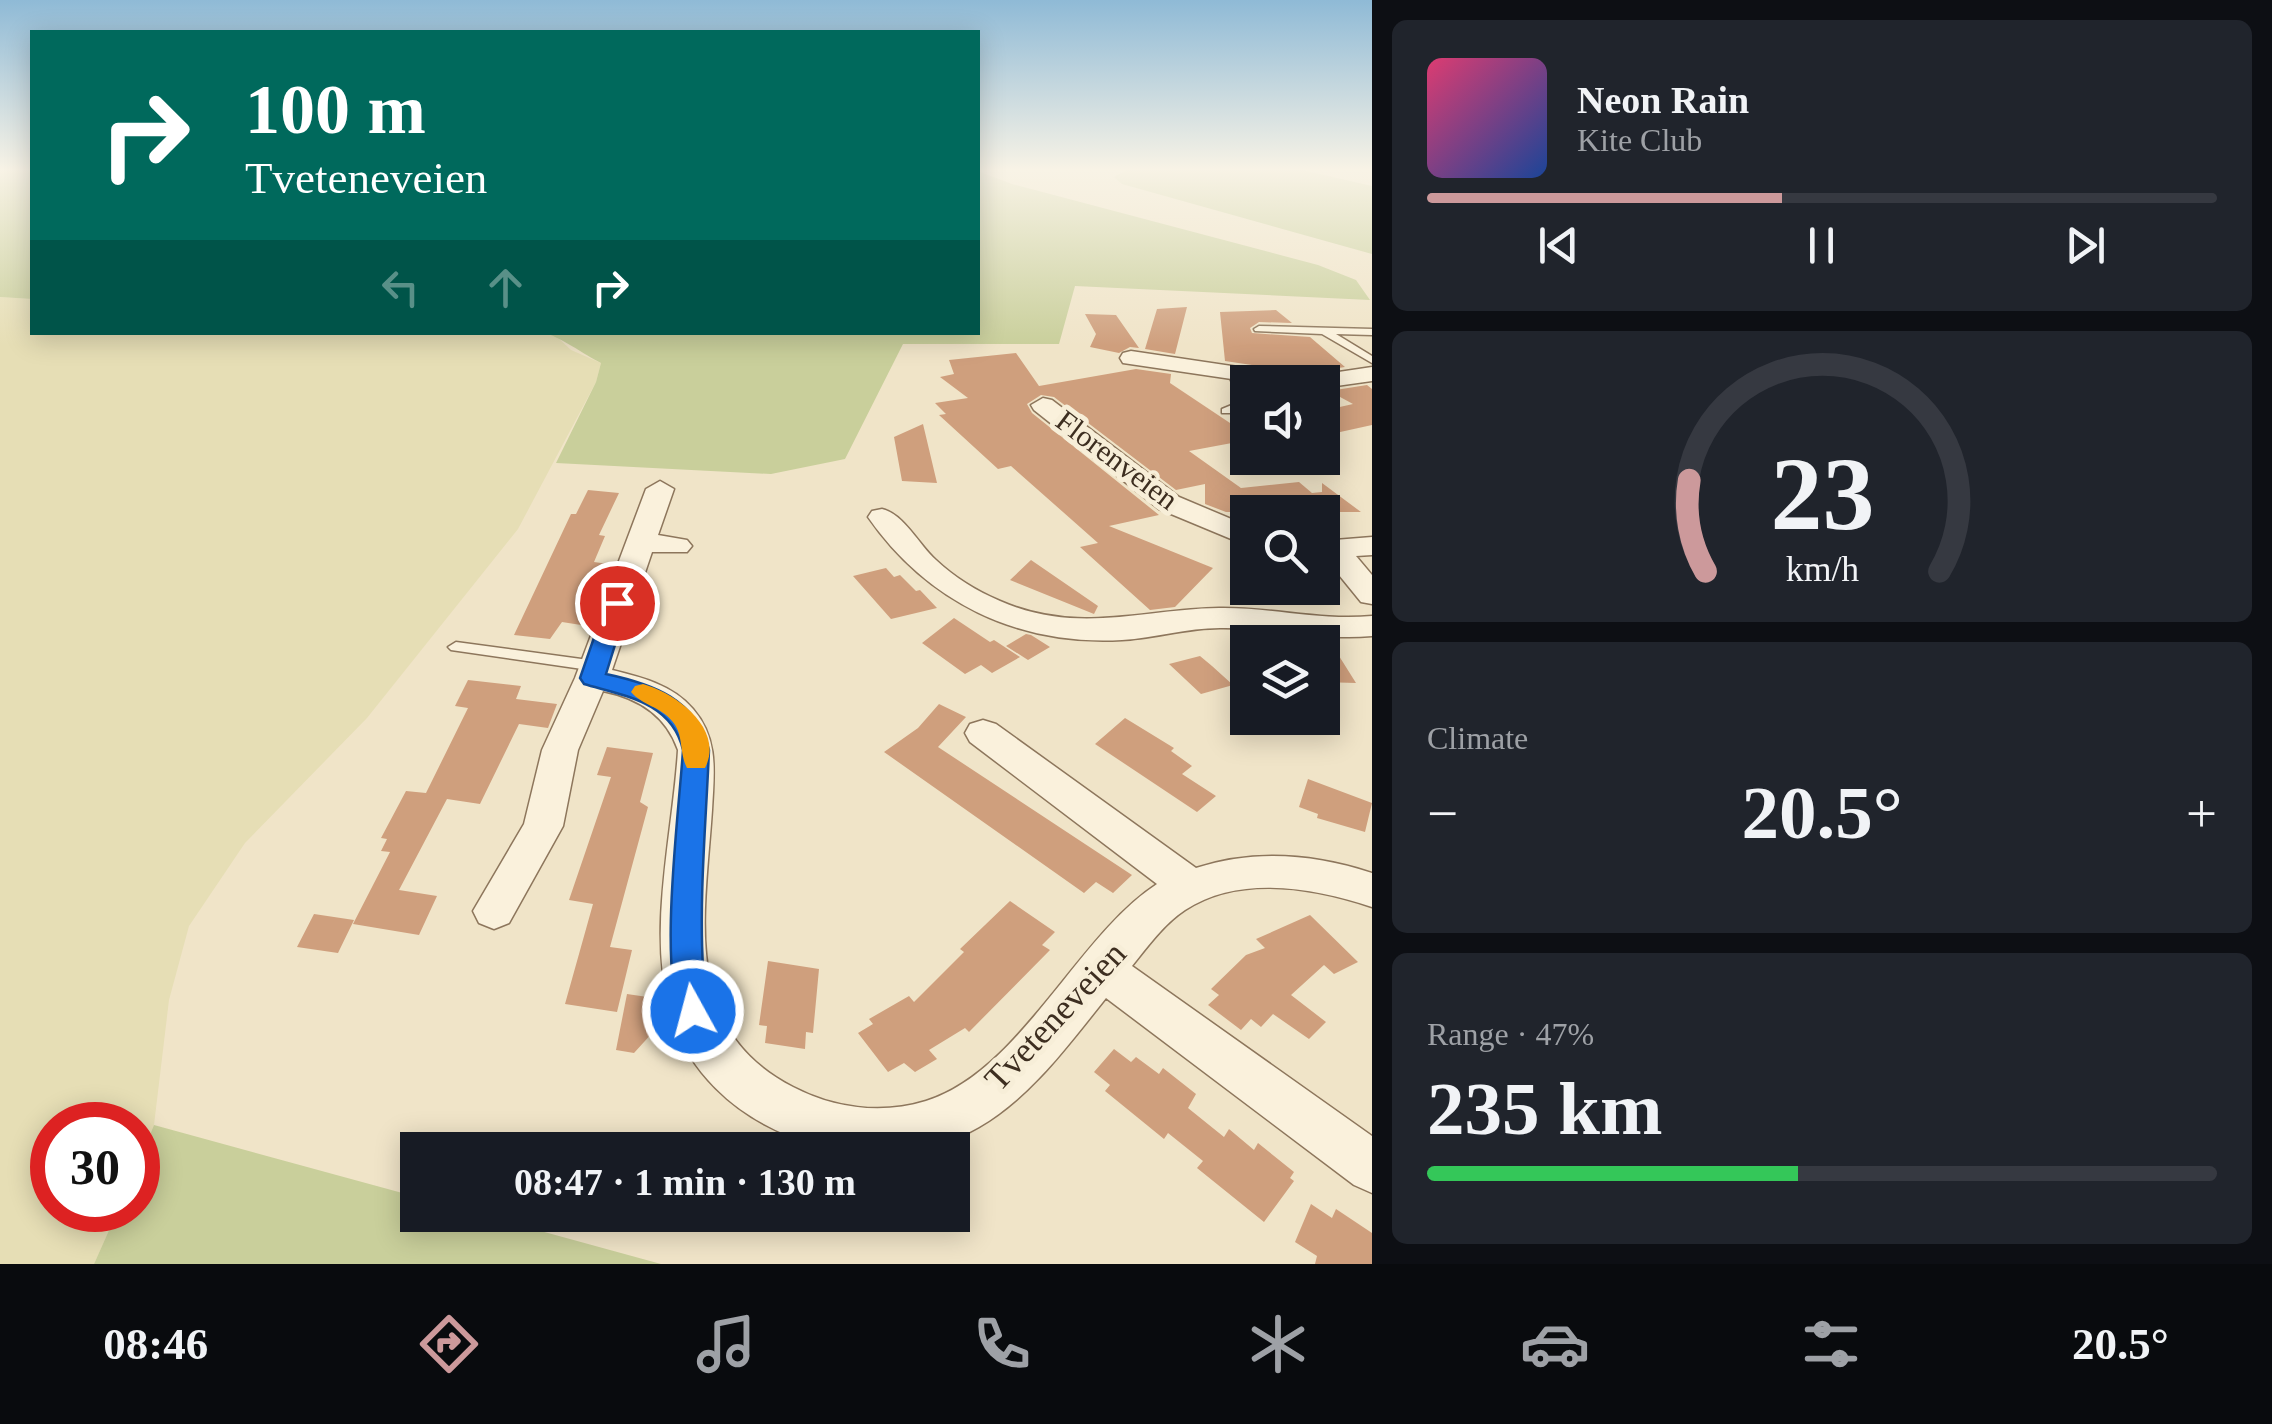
<!DOCTYPE html>
<html lang="en">
<head>
<meta charset="utf-8">
<style>
	body { margin:0; font-family:"Times New Roman",serif; background:#20242c; color:#f1f3f6; height:100vh; display:flex; flex-direction:column; font-size:38px; white-space:nowrap }
	* { box-sizing:border-box; margin:0 }
	p { font-size:32px; color:#9ea1a6 }
	.icon { flex:none; width:55px; height:55px; fill:none; stroke:currentColor; stroke-width:2; stroke-linecap:round; stroke-linejoin:round }
	.map { position:relative; flex:1; overflow:hidden }
	.panel { display:flex; flex-direction:column; gap:20px; padding:20px; background:#0d0f14; width:900px }
	.panel>* { flex:none }
	.guide { position:absolute; left:30px; top:30px; width:950px; height:305px; border-radius:0px; box-shadow:0 5px 25px #0003; background:#00695c; color:#fff; overflow:hidden }
	.buttons { position:absolute; left:1230px; top:365px; display:grid; gap:20px }
	.buttons a { display:grid; place-items:center; width:110px; height:110px; border-radius:0px; background:#171b24; box-shadow:0 5px 25px #0003; font-size:50px }
	.speed { position:absolute; left:30px; top:1102px; display:flex; gap:20px; font-size:50px; font-weight:700; text-align:center }
	.speed>* { display:grid; place-content:center; width:130px; height:130px; border-radius:50%; background:#171b24; box-shadow:0 5px 25px #0003; line-height:1 }
	.speed .limit { border:15px solid #d22; background:#fff; color:#111 }
	.pin { position:absolute; display:grid; place-items:center; width:85px; height:85px; color:#fff; margin:-42px; border:5px solid #fff; border-radius:50%; box-shadow:0 2px 10px #0007 }
	.me { position:absolute; width:110px; margin:-55px; rotate:353deg; stroke-linejoin:round; filter:drop-shadow(0 0 8px #0008) }
	.turn { display:flex; align-items:center; gap:35px; height:210px; padding:0 50px; font-size:45px }
	.turn .icon { width:130px; height:130px; stroke-width:2.5 }
	.turn b { display:block; font-size:70px; line-height:85px }
	.lanes { display:flex; align-items:center; height:95px; padding:0 50px; background:#0003; justify-content:center; gap:50px; direction:ltr }
	.lanes .off { opacity:.35 }
	.big { font-size:75px; font-weight:700; line-height:1.1 }
	.panel .card { flex:1; display:flex; flex-direction:column; justify-content:center; gap:15px; min-width:0; padding:0 35px; border-radius:15px; background:#20242c }
	.panel .dial { align-items:center; gap:0 }
	.dial svg { height:260px; overflow:visible; fill:none; stroke:#363941; stroke-width:7; stroke-linecap:round; text-anchor:middle }
	.dial text { fill:#f1f3f6; stroke:none }
	.song { display:flex; align-items:center; gap:30px }
	.cover { width:120px; height:120px; border-radius:15px; background:linear-gradient(135deg,hsl(340 70% 55%),hsl(220 70% 35%)) }
	.played { height:10px; border-radius:5px; background:linear-gradient(90deg,#cc999b 45%,#363941 45%) }
	.keys { display:flex; justify-content:space-around; direction:ltr }
	.heat { display:flex; justify-content:space-between; align-items:center; font-size:55px; direction:ltr }
	.charge { height:15px; border-radius:8px; background:linear-gradient(90deg,#34c759 47%,#363941 0) }
	.trip { position:absolute; left:400px; top:1132px; width:570px; height:100px; border-radius:0px; background:#171b24; box-shadow:0 5px 25px #0003; font-weight:700; line-height:100px; text-align:center }
	.tabs { display:flex; height:160px; justify-content:space-around; align-items:center; background:#090b0e; color:#9ea1a6 }
	.tabs .icon { width:70px; height:70px }
	.tabs .current { color:#cc999b }
	.tabs b { font-size:45px; color:#f1f3f6 }
	main { display:flex; flex:1; min-height:0 }
	.map>svg:first-child { display:block }
	.farmland { fill:#e6deb5 }
	.green { fill:#c9cf9b }
	.building { fill:#cf9f7d }
	.lines { fill:none; stroke-linecap:round; stroke-linejoin:round }
	.service-casing { stroke:#8d765c; stroke-width:3 }
	.minor-casing { stroke:#8d765c; stroke-width:3 }
	.service { fill:#faf1dc; fill-rule:evenodd }
	.minor { fill:#faf1dc; fill-rule:evenodd }
	.route { fill:#1a73e8; stroke:#114b97; stroke-width:2.5 }
	.slow { fill:#f59e0b }
	.labels { text-anchor:middle; stroke-width:10; stroke-linejoin:round; paint-order:stroke }
	.street-label { font-size:30px; fill:#3d2e20; stroke:#f7eed8 }
	.near-street-label { font-size:35px; fill:#3d2e20; stroke:#f7eed8 }
</style>
</head>
<body>
<main>
<div class="map">
<svg width="1372" height="1264" viewBox="0 0 1372 1264">
	<rect width="100%" height="100%" fill="#f0e4c8"/>
	<path class="farmland" d="M 0,297 L 32,299 L 32,332 L 544,332 L 555,335 L 571,350 L 601,363 L 596,382 L 518,529 L 367,718 L 245,843 L 189,926 L 169,1000 L 154,1125 L 138,1164 L 138,1125 L 52,1125 L 52,1210 L 118,1210 L 94,1264 L 0,1264 Z"/>
	<path class="green" d="M 0,169 L 32,169 L 32,299 L 0,297 Z
		M 1128,169 L 1298,169 L 1372,186 L 1372,254 L 1122,184 L 1114,177 Z
		M 978,171 L 1012,184 L 1318,265 L 1356,280 L 1370,300 L 1075,286 L 1059,344 L 903,344 L 845,459 L 771,474 L 556,463 L 596,382 L 601,363 C 585,355 557,335 544,333 L 978,332 Z
		M 154,1125 L 417,1197 L 418,1215 L 483,1215 L 661,1264 L 94,1264 L 118,1210 L 138,1210 L 138,1164 Z"/>
	<path class="building" d="M 1187,307 L 1175,354 L 1145,349 L 1157,309 Z
		M 1276,310 L 1292,323 L 1259,322 L 1250,328 L 1252,333 L 1310,337 L 1345,367 L 1305,373 L 1225,361 L 1220,312 Z
		M 1085,314 L 1116,315 L 1139,348 L 1130,347 L 1119,353 L 1090,347 L 1096,334 Z
		M 1016,353 L 1039,386 L 1136,369 L 1171,374 L 1170,383 L 1248,435 L 1248,440 L 1189,451 L 1241,488 L 1299,482 L 1312,493 L 1322,492 L 1322,483 L 1361,512 L 1226,512 L 1205,504 L 1205,484 L 1176,490 L 1054,397 L 1041,395 L 1027,404 L 1032,413 L 1159,515 L 1109,526 L 1213,568 L 1175,607 L 1150,610 L 1080,547 L 1098,543 L 1011,466 L 998,469 L 939,415 L 946,414 L 935,403 L 968,398 L 940,377 L 954,374 L 949,360 Z
		M 1367,385 L 1372,389 L 1372,425 L 1322,436 L 1322,411 L 1353,404 L 1329,391 Z
		M 923,424 L 937,483 L 902,481 L 894,437 Z
		M 588,490 L 619,493 L 599,535 L 605,536 L 594,562 L 608,564 L 581,625 L 562,622 L 550,639 L 514,635 L 571,514 L 576,514 Z
		M 1031,560 L 1098,606 L 1094,614 L 1010,580 Z
		M 886,568 L 894,577 L 900,575 L 916,591 L 920,590 L 937,608 L 891,619 L 853,576 Z
		M 954,618 L 990,642 L 994,640 L 1020,657 L 992,673 L 981,665 L 965,674 L 922,643 Z
		M 1026,634 L 1031,635 L 1050,647 L 1028,660 L 1006,646 Z
		M 1322,640 L 1329,640 L 1356,683 L 1322,682 Z
		M 1200,656 L 1212,666 L 1233,685 L 1201,694 L 1169,664 Z
		M 468,680 L 521,686 L 516,699 L 557,704 L 548,728 L 519,724 L 480,804 L 447,799 L 399,890 L 437,896 L 419,935 L 353,924 L 390,852 L 381,851 L 387,839 L 381,838 L 406,791 L 426,793 L 468,708 L 455,706 Z
		M 939,704 L 966,717 L 938,747 L 1132,875 L 1113,893 L 1096,882 L 1084,893 L 884,752 L 918,728 Z
		M 1125,718 L 1174,748 L 1171,751 L 1192,766 L 1182,774 L 1216,796 L 1197,812 L 1095,744 Z
		M 607,747 L 653,753 L 640,802 L 648,807 L 610,947 L 632,950 L 617,1012 L 565,1004 L 593,904 L 569,900 L 611,777 L 597,775 Z
		M 1308,779 L 1372,803 L 1365,832 L 1317,818 L 1318,814 L 1299,807 Z
		M 1010,901 L 1055,932 L 1042,945 L 1050,950 L 969,1032 L 965,1028 L 929,1050 L 937,1059 L 915,1072 L 904,1063 L 888,1072 L 858,1033 L 873,1024 L 869,1019 L 909,996 L 914,1002 L 964,952 L 960,949 Z
		M 314,914 L 354,920 L 338,953 L 297,947 Z
		M 1310,915 L 1358,962 L 1334,974 L 1324,965 L 1291,995 L 1326,1022 L 1309,1039 L 1273,1014 L 1261,1027 L 1251,1019 L 1241,1030 L 1208,1005 L 1219,995 L 1211,989 L 1246,955 L 1265,948 L 1256,939 Z
		M 768,961 L 819,969 L 813,1033 L 806,1032 L 805,1049 L 765,1043 L 767,1026 L 759,1025 Z
		M 627,994 L 661,999 L 654,1031 L 634,1053 L 616,1050 Z
		M 1114,1049 L 1131,1062 L 1136,1057 L 1159,1074 L 1163,1068 L 1196,1094 L 1188,1108 L 1224,1137 L 1229,1129 L 1254,1150 L 1258,1143 L 1294,1172 L 1290,1178 L 1294,1181 L 1264,1222 L 1197,1168 L 1203,1161 L 1168,1133 L 1164,1139 L 1105,1091 L 1110,1085 L 1094,1072 Z
		M 1311,1204 L 1332,1218 L 1336,1209 L 1372,1233 L 1372,1264 L 1315,1264 L 1317,1256 L 1295,1242 Z"/>
	<g class="lines">
		<defs>
			<path id="service" d="M 1259,326 L 1372,329 L 1372,335 L 1336,334 L 1372,356 L 1372,363 L 1322,334 L 1255,331 L 1254,329 Z
				M 1234,372 C 1244,377 1248,395 1248,406 L 1230,413 L 1222,413 L 1222,409 L 1239,402 L 1229,375 Z
				M 456,642 L 596,661 L 604,666 L 596,671 L 451,650 L 448,647 Z"/>
			<path id="minor" d="M 1131,351 L 1305,377 L 1372,367 L 1372,381 L 1322,388 L 1322,382 L 1252,382 L 1123,363 L 1120,358 L 1123,353 Z
				M 1043,398 L 1052,400 L 1179,497 L 1248,526 L 1248,546 L 1159,509 L 1034,410 L 1031,405 Z
				M 660,481 L 674,489 L 658,535 L 687,540 L 692,546 L 687,552 L 652,552 L 612,670 C 641,677 673,685 693,709 C 719,739 714,772 712,810 C 705,916 680,1029 793,1087 C 833,1108 881,1115 926,1101 C 1021,1071 1076,937 1157,884 L 970,742 L 965,733 L 970,724 L 983,720 L 996,724 L 1196,868 C 1255,849 1314,854 1372,873 L 1372,907 C 1315,888 1240,874 1185,910 C 1164,924 1148,946 1132,966 L 1372,1136 L 1372,1193 L 1354,1185 L 1106,998 C 1069,1044 1031,1097 979,1127 C 871,1190 701,1134 669,1007 C 648,925 673,833 678,750 C 666,715 638,698 603,691 L 578,750 L 563,826 L 509,923 L 494,929 L 479,923 L 473,911 L 524,824 L 542,750 L 575,678 L 646,489 Z
				M 882,509 C 904,514 919,545 936,560 C 955,578 977,591 1000,601 C 1078,635 1142,609 1219,608 C 1271,607 1320,621 1372,616 L 1372,636 C 1321,641 1271,627 1220,628 C 1187,628 1155,638 1122,640 C 1018,646 927,602 868,517 L 872,511 Z
				M 1372,537 L 1372,555 L 1356,556 L 1372,575 L 1372,604 L 1361,602 L 1326,559 L 1322,559 L 1322,541 Z"/>
		</defs>
		<use href="#service" class="service-casing"/>
		<use href="#minor" class="minor-casing"/>
		<use href="#service" class="service"/>
		<use href="#minor" class="minor"/>
	</g>
	<linearGradient id="sky" x2="0" y2="1"><stop stop-color="#8fbad6"/><stop offset="0.49" stop-color="#f8f3e6"/><stop offset="1" stop-color="#f8f3e6" stop-opacity="0"/></linearGradient>
	<rect width="1372" height="346" fill="url(#sky)"/>
	<path class="route" d="M 617,596 L 628,603 L 606,674 C 653,684 696,699 709,750 C 706,822 699,896 703,968 C 704,987 712,1004 704,1021 L 693,1025 L 682,1021 C 658,969 679,813 683,750 C 672,702 625,696 584,684 L 580,678 L 606,603 Z"/>
	<path class="slow" d="M 643,684 C 676,693 725,729 705,768 L 687,768 C 679,753 684,734 672,721 C 661,707 642,705 631,692 L 635,686 Z"/>
	<g class="labels">
		<g class="street-label">
			<text transform="translate(1117 460) rotate(37)" y="10">Florenveien</text>
		</g>
		<g class="near-street-label">
			<text transform="translate(1055 1016) rotate(-47)" y="12">Tveteneveien</text>
		</g>
	</g>
</svg>
<div class="buttons">
<a><svg class="icon" aria-label="sound" viewBox="0 0 24 24"><path d="M4 9h4l5-4v14l-5-4H4zM17 9q2 3 0 6"/></svg></a>
<a><svg class="icon" aria-label="search" viewBox="0 0 24 24"><circle cx="10" cy="10" r="6"/><path d="M15 15l6 6"/></svg></a>
<a><svg class="icon" aria-label="layers" viewBox="0 0 24 24"><path d="M12 4l9 5-9 5-9-5zM3 14l9 5 9-5"/></svg></a>
</div>
<div class="speed"><div class="limit">30</div></div>
<div class="pin" style="left:617px;top:603px;background:#d93025"><svg class="icon" aria-label="arrive" viewBox="0 0 24 24"><path d="M6 21V4h12l-3 4 3 4H6"/></svg></div>
<svg class="me" style="left:693px;top:1011px" viewBox="-20 -20 40 40"><circle r="17" fill="#1a73e8" stroke="#fff" stroke-width="3"/><path d="M0-11L8 9 0 5-8 9z" fill="#fff"/></svg>
<div class="trip">08:47 · 1 min · 130 m</div>
<div class="guide">
<div class="turn"><svg class="icon" aria-label="right" viewBox="0 0 24 24"><path d="M7 20v-9h11M14 6l5 5-5 5"/></svg><div><b>100 m</b>Tveteneveien</div></div>
<div class="lanes"><svg class="icon off" aria-label="left" viewBox="0 0 24 24"><path d="M17 20v-9H6M10 6l-5 5 5 5"/></svg><svg class="icon off" aria-label="ahead" viewBox="0 0 24 24"><path d="M12 20V5M6 11l6-6 6 6"/></svg><svg class="icon" aria-label="right" viewBox="0 0 24 24"><path d="M7 20v-9h11M14 6l5 5-5 5"/></svg></div>
</div>
</div>
<section class="panel">
<div class="card">
<div class="song"><i class="cover"></i><div><b>Neon Rain</b><p>Kite Club</p></div></div>
<div class="played"></div>
<div class="keys"><svg class="icon" aria-label="previous" viewBox="0 0 24 24"><path d="M18 5L8 12l10 7zM5 5v14"/></svg><svg class="icon" aria-label="pause" viewBox="0 0 24 24"><path d="M8 5v14M16 5v14"/></svg><svg class="icon" aria-label="next" viewBox="0 0 24 24"><path d="M6 5l10 7-10 7zM19 5v14"/></svg></div>
</div>
<div class="card dial"><svg viewBox="0 0 100 80">
<path d="M14 69A42 42 0 1 1 86 69"/>
<path d="M14 69A42 42 0 0 1 9 41" stroke="#cc999b"/>
<text x="50" y="56" font-size="32" font-weight="700">23</text>
<text x="50" y="72" font-size="11">km/h</text>
</svg></div>
<div class="card"><p>Climate</p>
<div class="heat"><a>−</a><b class="big">20.5°</b><a>+</a></div>
</div>
<div class="card"><p>Range · 47%</p><b class="big">235 km</b><div class="charge"></div></div>
</section>
</main>
<nav class="tabs">
<b>08:46</b>
<svg class="icon current" aria-label="directions" viewBox="0 0 24 24"><path d="M12 3l9 9-9 9-9-9zM9 14v-3h6M13 9l2 2-2 2"/></svg>
<svg class="icon" aria-label="music" viewBox="0 0 24 24"><path d="M9 18V5l10-2v13"/><circle cx="6" cy="18" r="3"/><circle cx="16" cy="16" r="3"/></svg>
<svg class="icon" aria-label="phone" viewBox="0 0 24 24"><path d="M5 4h4l2 5-3 2q2 4 5 5l2-3 5 2v4C11 20 4 13 5 4z"/></svg>
<svg class="icon" aria-label="climate" viewBox="0 0 24 24"><path d="M12 3v18M4 7l16 10M4 17L20 7"/></svg>
<svg class="icon" aria-label="car" viewBox="0 0 24 24"><path d="M5 17H2v-5l4-1 3-4h7l3 4 3 1v5h-3M9 17h6M6 11h13"/><circle cx="7" cy="17" r="2"/><circle cx="17" cy="17" r="2"/></svg>
<svg class="icon" aria-label="filters" viewBox="0 0 24 24"><path d="M4 7h16M4 17h16"/><circle cx="9" cy="7" r="2"/><circle cx="15" cy="17" r="2"/></svg>
<b>20.5°</b>
</nav>
</body>
</html>
